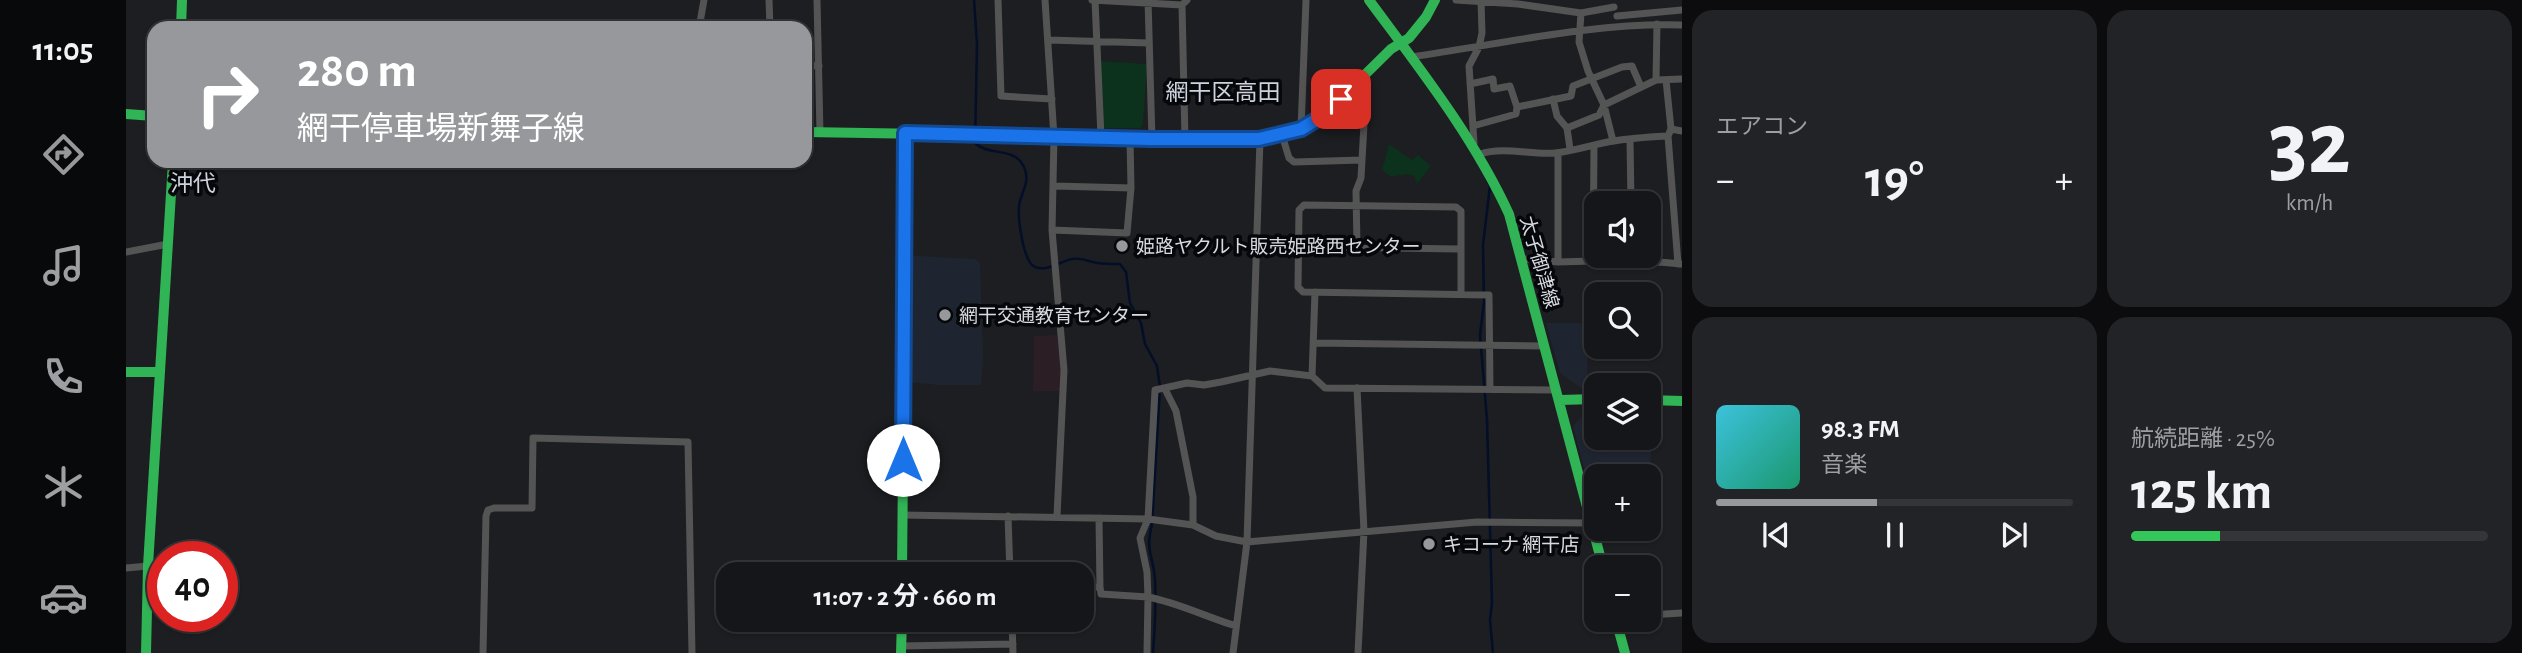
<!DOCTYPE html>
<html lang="ja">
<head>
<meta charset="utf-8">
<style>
	body { margin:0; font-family:"Alegreya Sans","Noto Sans JP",sans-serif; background:#222326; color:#f1f3f6; height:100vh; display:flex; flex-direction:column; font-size:26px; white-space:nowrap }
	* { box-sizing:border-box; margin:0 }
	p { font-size:23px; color:#9d9fa2 }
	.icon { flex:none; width:38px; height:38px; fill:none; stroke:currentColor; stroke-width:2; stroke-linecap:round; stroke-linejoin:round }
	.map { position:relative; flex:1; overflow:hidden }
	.sheet { display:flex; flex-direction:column; gap:10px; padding:10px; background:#0c0c0e; width:840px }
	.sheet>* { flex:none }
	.hud { position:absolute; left:21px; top:21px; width:665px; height:147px; border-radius:21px; box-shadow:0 2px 5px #0004,0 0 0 2px #343538; background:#96989c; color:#fff; overflow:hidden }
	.tools { position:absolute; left:1458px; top:191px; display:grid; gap:14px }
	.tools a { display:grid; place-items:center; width:77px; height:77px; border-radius:14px; background:#151619; box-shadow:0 2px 5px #0004,0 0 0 2px #343538; font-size:35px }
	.speed { position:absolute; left:21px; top:541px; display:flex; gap:14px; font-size:35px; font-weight:700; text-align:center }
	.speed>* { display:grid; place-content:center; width:91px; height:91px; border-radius:50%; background:#151619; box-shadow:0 2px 5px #0004,0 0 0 2px #343538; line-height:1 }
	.speed .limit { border:10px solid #d22; background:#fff; color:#111 }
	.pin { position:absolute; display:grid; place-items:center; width:60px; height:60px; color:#fff; margin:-30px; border-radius:14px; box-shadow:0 4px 10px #0006 }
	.me { position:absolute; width:77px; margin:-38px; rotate:0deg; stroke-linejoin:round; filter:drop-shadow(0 0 5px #0008) }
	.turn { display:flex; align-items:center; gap:24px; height:147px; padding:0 35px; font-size:32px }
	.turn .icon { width:91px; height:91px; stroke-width:2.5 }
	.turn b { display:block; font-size:49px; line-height:60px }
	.big { font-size:52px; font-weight:700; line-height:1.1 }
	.sheet .tile { flex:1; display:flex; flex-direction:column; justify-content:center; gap:10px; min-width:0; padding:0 24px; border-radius:21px; background:#222326 }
	.sheet .dial { align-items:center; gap:0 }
	.dial b { font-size:91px; line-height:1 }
	.song { display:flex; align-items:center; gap:21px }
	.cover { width:84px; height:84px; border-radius:10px; background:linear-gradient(135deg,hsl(190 70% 55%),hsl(160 70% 35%)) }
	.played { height:7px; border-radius:4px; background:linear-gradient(90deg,#96989c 45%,#343538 45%) }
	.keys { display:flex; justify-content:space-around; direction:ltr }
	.heat { display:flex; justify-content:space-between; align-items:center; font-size:38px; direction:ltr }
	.charge { height:10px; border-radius:5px; background:linear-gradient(90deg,#34c759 25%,#343538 0) }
	.sheet .tiles { flex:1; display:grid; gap:10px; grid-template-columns:repeat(2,1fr) }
	.trip { position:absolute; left:590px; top:562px; width:378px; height:70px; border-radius:21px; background:#151619; box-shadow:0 2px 5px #0004,0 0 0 2px #343538; font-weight:700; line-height:70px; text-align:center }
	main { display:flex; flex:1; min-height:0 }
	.tabs { display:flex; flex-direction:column; width:126px; justify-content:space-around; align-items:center; background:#08090a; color:#9d9fa2 }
	.tabs .icon { width:49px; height:49px }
	.tabs .selected { color:#96989c }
	.tabs b { font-size:32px; color:#f1f3f6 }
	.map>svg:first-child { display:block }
	.built { fill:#1f2530 }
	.industrial { fill:#2c1e25 }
	.green { fill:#0c311c }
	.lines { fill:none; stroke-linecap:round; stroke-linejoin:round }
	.stream { stroke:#030e28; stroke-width:2.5 }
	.street { stroke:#555454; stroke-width:7 }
	.fast { stroke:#30b455; stroke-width:10 }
	.route-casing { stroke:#114b97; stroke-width:18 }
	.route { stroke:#1a73e8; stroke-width:12 }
	.poi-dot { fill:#96989c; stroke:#06070a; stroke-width:2.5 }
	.labels { text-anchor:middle; stroke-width:7; stroke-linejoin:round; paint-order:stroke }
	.poi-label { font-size:19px; fill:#d7dadf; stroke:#06070a; text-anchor:start }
	.street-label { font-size:19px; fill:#d7dadf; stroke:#06070a }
	.quarter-label { font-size:23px; fill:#cdd2dd; stroke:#06070a }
</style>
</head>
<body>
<main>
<nav class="tabs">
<b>11:05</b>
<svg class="icon selected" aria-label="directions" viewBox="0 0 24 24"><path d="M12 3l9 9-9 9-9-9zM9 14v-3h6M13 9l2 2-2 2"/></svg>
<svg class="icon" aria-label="music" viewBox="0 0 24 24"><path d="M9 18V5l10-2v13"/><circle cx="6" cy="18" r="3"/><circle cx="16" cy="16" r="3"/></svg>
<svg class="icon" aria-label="phone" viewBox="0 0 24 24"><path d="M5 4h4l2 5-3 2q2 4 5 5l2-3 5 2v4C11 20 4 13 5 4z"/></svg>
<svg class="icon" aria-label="climate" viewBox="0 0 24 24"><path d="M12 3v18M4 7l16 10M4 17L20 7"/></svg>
<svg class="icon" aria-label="car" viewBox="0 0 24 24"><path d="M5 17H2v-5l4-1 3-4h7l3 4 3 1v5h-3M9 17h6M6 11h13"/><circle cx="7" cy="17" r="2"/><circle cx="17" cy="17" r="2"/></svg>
</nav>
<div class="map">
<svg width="1556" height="653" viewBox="0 0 1556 653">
	<rect width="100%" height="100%" fill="#1c1e21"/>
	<path class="built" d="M 792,256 L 850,259 L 854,264 L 857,357 L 855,385 L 813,385 L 781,382 L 783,257 Z
		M 1420,323 L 1462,323 L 1461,388 L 1455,388 L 1434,373 Z
		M 1464,408 L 1470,408 L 1470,438 L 1522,438 L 1523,409 L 1526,409 L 1523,504 L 1522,476 L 1470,476 L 1470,513 L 1447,426 Z"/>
	<path class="industrial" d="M 931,335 L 935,371 L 934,391 L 907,391 L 908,336 Z"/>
	<path class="green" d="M 973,61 L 1021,64 L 1017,124 L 1014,128 L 978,128 L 976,126 Z
		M 1263,144 L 1286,160 L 1292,155 L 1305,166 L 1291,184 L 1288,176 L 1280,174 L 1265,177 L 1256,170 Z"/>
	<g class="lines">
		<path class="stream" d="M 848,0 L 851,44 L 849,143 C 862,156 887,147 897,165 C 906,181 895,191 893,206 C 892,219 897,262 909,267 C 921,272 935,261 946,259 C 954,257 964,262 972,263 C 979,264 987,264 994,264 L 1000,272 L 1004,303 L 1015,323 L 1019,344 L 1031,366 L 1034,387 L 1026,524 C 1019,552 1027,554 1029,579 C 1030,604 1029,628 1027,653
			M 1360,178 L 1364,186 L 1357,245 L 1358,302 L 1354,335 L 1361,420 L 1366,603 L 1364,620 L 1367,653"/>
		<path class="street" d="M 643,0 L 644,28
			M 691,0 L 694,133
			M 872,0 L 875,96 L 926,99
			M 919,0 L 928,137 L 926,230 L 1001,233 L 1005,188 L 1004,138
			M 966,0 L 1056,5 L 1061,0
			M 969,0 L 975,137
			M 1022,0 L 1026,139
			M 1330,0 L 1392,4 L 1455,13 L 1488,7
			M 1056,5 L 1059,139
			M 1455,13 L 1453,42 L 1462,71 L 1478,105 L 1487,141
			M 1491,16 L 1556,10
			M 573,28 L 578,0
			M 922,40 L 1023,43
			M 1284,57 C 1371,45 1468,22 1556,25
			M 679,65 L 693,66
			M 1530,80 L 1531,24
			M 1540,80 L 1545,129
			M 1232,81 L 1240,89 L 1236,160
			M 1344,84 L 1367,79 L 1368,89 L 1384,86 L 1391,107
			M 1427,99 L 1431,116 L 1441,128 L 1444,149
			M 1347,126 L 1390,114 L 1391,107 L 1445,96 L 1447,86 L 1496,67 L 1506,66 L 1515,87
			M 1441,128 L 1473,115 L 1478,105 L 1530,80 L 1556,79
			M 1175,129 L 1180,0
			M 1156,135 L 1163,158 L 1168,162 L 1236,160 L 1235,178 L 1230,191 L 1231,247
			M 1542,136 L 1552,264
			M 1504,139 L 1505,203
			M 1348,143 L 1343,66 L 1353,47 L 1356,33 L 1355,0
			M 1432,153 L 1432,262
			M 1354,154 C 1378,146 1404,155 1429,153 C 1449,151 1468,144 1488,141 C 1505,138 1524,137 1542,136 L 1545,129 L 1556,131
			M 928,186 L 1005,188
			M 926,230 L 938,370 L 931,516
			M 1130,246 L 1334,249
			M 0,252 L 42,244
			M 1397,259 L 1432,262 L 1467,261 L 1482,265 L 1533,262 L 1556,264
			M 1467,261 L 1468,147
			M 1335,294 L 1335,211 L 1330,207 L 1178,205 L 1173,210 L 1172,287 L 1177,292 L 1363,295 L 1364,389
			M 1188,343 L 1419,346
			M 1186,376 L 1189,292
			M 1231,388 L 1238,531 L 1232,653
			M 1039,389 L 1050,411 L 1067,497 L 1067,525
			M 776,515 L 1022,519 L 1067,525 L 1090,536 L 1121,542 L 1351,522 L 1465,523
			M 882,516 L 884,574
			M 0,568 L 22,566
			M 956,587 L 974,587 L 973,518
			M 974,587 L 975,594 L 1022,597 L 1021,572 L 1014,538 L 1022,519 L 1029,390 L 1061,383 L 1078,385 L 1095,382 L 1144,371 L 1186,376 L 1199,388 L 1431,390
			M 1522,615 L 1556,613
			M 886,620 L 887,653
			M 775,646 L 887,644
			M 357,653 L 360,516 L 362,510 L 368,508 L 406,508 L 407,438 L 562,442 L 566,653
			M 1021,653 L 1022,597 C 1053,603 1080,617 1110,626
			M 1107,653 L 1121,542 L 1134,139"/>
		<path class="fast" d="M 1243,0 C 1294,69 1347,136 1383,214 L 1477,567
			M 55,28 L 56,0
			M 0,114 L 28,116
			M 679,132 L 1119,139 L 1156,135 L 1175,129 L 1198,115 L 1265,49 L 1283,38 L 1300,17 L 1309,0
			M 0,372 L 33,372
			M 1434,400 L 1470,399
			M 1522,400 L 1556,401
			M 776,574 L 780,133
			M 1490,620 L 1499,653
			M 20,653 L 22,566 L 47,161
			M 775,653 L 776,620"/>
	</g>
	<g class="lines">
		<defs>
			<path id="route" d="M 777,460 L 779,133 L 1026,139 L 1133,139 L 1175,129 L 1198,115 L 1215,99"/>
		</defs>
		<use href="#route" class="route-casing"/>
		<use href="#route" class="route"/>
	</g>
	<g class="poi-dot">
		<circle cx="996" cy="246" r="7"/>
		<circle cx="819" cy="315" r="7"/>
		<circle cx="1303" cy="544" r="7"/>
	</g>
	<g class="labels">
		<g class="poi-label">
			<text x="1010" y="253">姫路ヤクルト販売姫路西センター</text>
			<text x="833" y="322">網干交通教育センター</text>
			<text x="1317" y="551">キコーナ 網干店</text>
		</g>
		<g class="street-label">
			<text transform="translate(1414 262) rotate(74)" y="7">太子御津線</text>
		</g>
		<g class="quarter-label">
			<text x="1097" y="100">網干区高田</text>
			<text x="67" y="191">沖代</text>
		</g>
	</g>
</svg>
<div class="tools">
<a><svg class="icon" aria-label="sound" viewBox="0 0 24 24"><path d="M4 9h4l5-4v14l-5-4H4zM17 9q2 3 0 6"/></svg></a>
<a><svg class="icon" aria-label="search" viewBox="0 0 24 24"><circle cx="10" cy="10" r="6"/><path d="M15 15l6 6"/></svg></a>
<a><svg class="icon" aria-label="layers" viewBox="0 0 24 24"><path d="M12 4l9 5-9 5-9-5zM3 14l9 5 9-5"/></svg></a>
<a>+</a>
<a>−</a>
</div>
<div class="speed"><div class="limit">40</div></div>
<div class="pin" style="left:1215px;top:99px;background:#d93025"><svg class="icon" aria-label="arrive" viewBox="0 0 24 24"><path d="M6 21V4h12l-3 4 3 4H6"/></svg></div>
<svg class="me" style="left:777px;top:460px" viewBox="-20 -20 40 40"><circle r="19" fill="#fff"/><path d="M0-13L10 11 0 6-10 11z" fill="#1a73e8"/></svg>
<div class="trip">11:07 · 2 分 · 660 m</div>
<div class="hud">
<div class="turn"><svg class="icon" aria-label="right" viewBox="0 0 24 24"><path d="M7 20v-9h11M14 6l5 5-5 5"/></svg><div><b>280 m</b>網干停車場新舞子線</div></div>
</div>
</div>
<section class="sheet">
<div class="tiles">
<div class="tile"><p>エアコン</p>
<div class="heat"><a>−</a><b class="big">19°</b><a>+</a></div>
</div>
<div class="tile dial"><b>32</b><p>km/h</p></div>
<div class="tile">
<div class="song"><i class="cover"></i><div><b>98.3 FM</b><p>音楽</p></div></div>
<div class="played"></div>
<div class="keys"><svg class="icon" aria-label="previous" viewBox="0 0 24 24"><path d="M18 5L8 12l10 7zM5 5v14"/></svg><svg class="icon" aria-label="pause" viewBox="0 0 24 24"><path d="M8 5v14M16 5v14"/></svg><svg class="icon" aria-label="next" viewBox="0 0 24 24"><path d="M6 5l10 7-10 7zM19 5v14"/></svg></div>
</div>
<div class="tile"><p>航続距離 · 25%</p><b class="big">125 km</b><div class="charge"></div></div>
</div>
</section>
</main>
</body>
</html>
